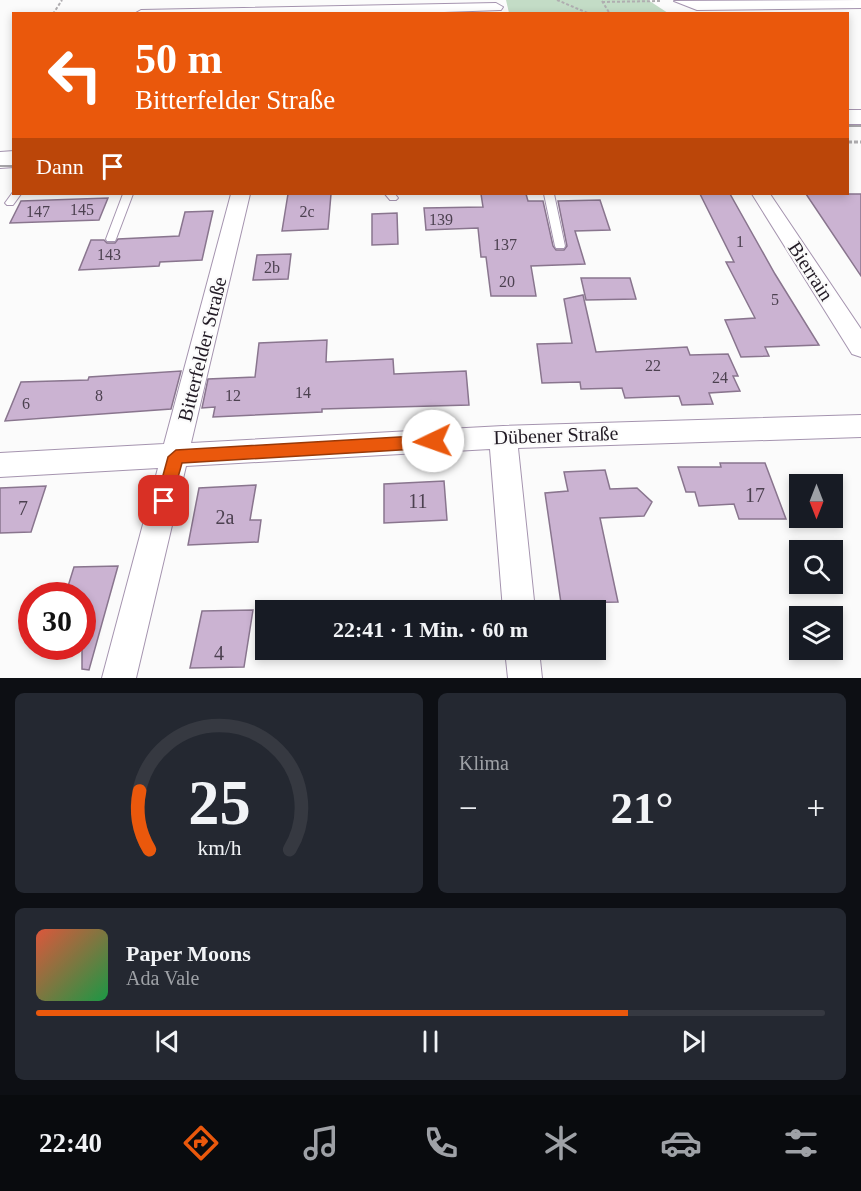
<!DOCTYPE html>
<html lang="de">
<head>
<meta charset="utf-8">
<style>
	body { margin:0; font-family:"Times New Roman",serif; background:#242831; color:#f1f3f6; height:100vh; display:flex; flex-direction:column; font-size:22px; white-space:nowrap }
	* { box-sizing:border-box; margin:0 }
	p { font-size:20px; color:#9ea1a6 }
	.icon { flex:none; width:33px; height:33px; fill:none; stroke:currentColor; stroke-width:2; stroke-linecap:round; stroke-linejoin:round }
	.map { position:relative; height:678px; overflow:hidden }
	.panel { display:flex; flex-direction:column; gap:15px; padding:15px; background:#0d0f14; flex:1 }
	.panel>* { flex:none }
	.guide { position:absolute; left:12px; top:12px; width:837px; height:183px; border-radius:0px; box-shadow:0 3px 9px #0003; background:#ea580c; color:#fff; overflow:hidden }
	.needle { width:39px; rotate:180deg }
	.controls { position:absolute; left:789px; top:474px; display:grid; gap:12px }
	.controls a { display:grid; place-items:center; width:54px; height:54px; border-radius:0px; background:#171b24; box-shadow:0 3px 9px #0003; font-size:30px }
	.speed { position:absolute; left:18px; top:582px; display:flex; gap:12px; font-size:30px; font-weight:700; text-align:center }
	.speed>* { display:grid; place-content:center; width:78px; height:78px; border-radius:50%; background:#171b24; box-shadow:0 3px 9px #0003; line-height:1 }
	.speed .limit { border:9px solid #d22; background:#fff; color:#111 }
	.pin { position:absolute; display:grid; place-items:center; width:51px; height:51px; color:#fff; margin:-26px; border-radius:12px; box-shadow:0 3px 9px #0006 }
	.me { position:absolute; width:66px; margin:-33px; rotate:267deg; stroke-linejoin:round; filter:drop-shadow(0 0 4px #0008) }
	.turn { display:flex; align-items:center; gap:21px; height:126px; padding:0 24px; font-size:27px }
	.turn .icon { width:78px; height:78px; stroke-width:2.5 }
	.turn b { display:block; font-size:42px; line-height:51px }
	.then { display:flex; align-items:center; height:57px; padding:0 24px; background:#0003; gap:12px; font-size:22px }
	.big { font-size:45px; font-weight:700; line-height:1.1 }
	.panel .card { flex:1; display:flex; flex-direction:column; justify-content:center; gap:9px; min-width:0; padding:0 21px; border-radius:9px; background:#242831 }
	.panel .dial { align-items:center; gap:0 }
	.dial svg { height:156px; overflow:visible; fill:none; stroke:#363941; stroke-width:7; stroke-linecap:round; text-anchor:middle }
	.dial text { fill:#f1f3f6; stroke:none }
	.song { display:flex; align-items:center; gap:18px }
	.cover { width:72px; height:72px; border-radius:9px; background:linear-gradient(135deg,hsl(10 70% 55%),hsl(140 70% 35%)) }
	.played { height:6px; border-radius:3px; background:linear-gradient(90deg,#ea580c 75%,#363941 75%) }
	.keys { display:flex; justify-content:space-around; direction:ltr }
	.heat { display:flex; justify-content:space-between; align-items:center; font-size:33px; direction:ltr }
	.panel .tiles { flex:1; display:grid; gap:15px; grid-template-columns:1fr 1fr }
	.card:last-child { grid-column:span 2 }
	.trip { position:absolute; left:255px; top:600px; width:351px; height:60px; border-radius:0px; background:#171b24; box-shadow:0 3px 9px #0003; font-weight:700; line-height:60px; text-align:center }
	.tabs { display:flex; height:96px; justify-content:space-around; align-items:center; background:#090b0e; color:#9ea1a6 }
	.tabs .icon { width:42px; height:42px }
	.tabs .active { color:#ea580c }
	.tabs b { font-size:27px; color:#f1f3f6 }
	.map>svg:first-child { display:block }
	.green { fill:#c3dcc6 }
	.building { fill:#cbb3d2; stroke:#89758e; stroke-width:1.5 }
	.lines { fill:none; stroke-linecap:round; stroke-linejoin:round }
	.service-casing { stroke:#a594af; stroke-width:2 }
	.minor-casing { stroke:#a594af; stroke-width:2 }
	.secondary-casing { stroke:#a594af; stroke-width:2 }
	.path-far1 { stroke:#afadb0; stroke-width:2; stroke-dasharray:3 2; stroke-linecap:butt }
	.path { stroke:#afadb0; stroke-width:3; stroke-dasharray:4 2; stroke-linecap:butt }
	.service { fill:#fff; fill-rule:evenodd }
	.minor { fill:#fff; fill-rule:evenodd }
	.secondary { fill:#fff; fill-rule:evenodd }
	.tram { stroke:#8b888d; stroke-width:1.5 }
	.route { fill:#ea580c; stroke:#983908; stroke-width:1.5 }
	.labels { text-anchor:middle; stroke-width:4.5; stroke-linejoin:round; paint-order:stroke }
	.number-label { font-size:16px; fill:#4c4150 }
	.street-label { font-size:20px; fill:#221b25; stroke:#fbfbfb }
	.near-number-label { font-size:20px; fill:#4c4150 }
</style>
</head>
<body>
<div class="map">
<svg width="861" height="678" viewBox="0 0 861 678">
	<rect width="100%" height="100%" fill="#fbfbfb"/>
	<path class="green" d="M 506,0 L 648,0 L 668,13 L 509,13 Z"/>
	<path class="building" d="M 288,194 L 331,194 L 328,229 L 282,231 Z
		M 481,194 L 526,194 L 528,201 L 543,201 L 553,246 L 556,250 L 564,250 L 567,246 L 558,201 L 600,200 L 610,230 L 575,231 L 585,264 L 531,266 L 536,296 L 491,296 L 486,257 L 481,257 L 478,228 L 426,230 L 424,208 L 483,207 Z
		M 700,194 L 730,194 L 775,274 L 819,345 L 765,347 L 769,356 L 741,357 L 725,320 L 755,318 L 726,262 L 734,262 Z
		M 806,194 L 861,194 L 861,276 Z
		M 108,198 L 99,220 L 10,223 L 21,201 Z
		M 213,211 L 202,260 L 160,262 L 159,266 L 79,270 L 91,240 L 104,240 L 107,243 L 115,243 L 118,239 L 179,236 L 185,212 Z
		M 397,213 L 398,244 L 372,245 L 372,214 Z
		M 291,254 L 288,279 L 253,280 L 257,255 Z
		M 581,278 L 630,278 L 636,299 L 586,300 Z
		M 583,295 L 596,352 L 687,347 L 690,355 L 728,354 L 738,376 L 733,376 L 740,391 L 709,393 L 713,404 L 682,405 L 679,396 L 625,398 L 622,388 L 581,389 L 580,382 L 542,383 L 537,344 L 572,343 L 564,299 Z
		M 327,340 L 326,362 L 393,359 L 394,374 L 466,371 L 469,405 L 322,409 L 322,412 L 213,417 L 215,407 L 202,408 L 208,379 L 255,377 L 259,343 Z
		M 181,371 L 171,409 L 5,421 L 21,382 L 88,380 L 89,377 Z
		M 720,463 L 765,463 L 786,519 L 739,519 L 734,504 L 699,506 L 695,492 L 686,492 L 678,467 L 721,467 Z
		M 605,470 L 610,489 L 637,488 L 652,502 L 644,516 L 600,518 L 618,602 L 561,603 L 545,493 L 568,491 L 564,472 Z
		M 444,481 L 447,520 L 384,523 L 384,484 Z
		M 256,485 L 250,520 L 261,520 L 258,542 L 188,545 L 199,488 Z
		M 46,486 L 31,532 L 0,533 L 0,488 Z
		M 118,566 L 89,670 L 82,669 L 82,596 L 65,596 L 74,567 Z
		M 253,610 L 244,667 L 190,668 L 202,611 Z"/>
	<g class="lines">
		<defs>
			<path id="service" d="M 13,192 L 21,194 L 13,205 L 7,205 L 5,203 Z
				M 123,194 L 133,194 L 116,239 L 115,241 L 107,241 L 106,239 Z
				M 385,194 L 395,194 L 398,198 L 396,200 L 390,200 Z
				M 544,194 L 554,194 L 565,246 L 564,248 L 556,248 L 555,246 Z"/>
			<path id="minor" d="M 861,0 L 861,8 L 697,10 L 674,1 Z
				M 496,3 L 503,7 L 501,10 L 387,14 L 134,14 L 141,10 Z
				M 231,194 L 250,194 L 191,443 L 503,426 L 861,415 L 861,437 L 518,448 L 535,610 L 503,610 L 490,449 L 186,466 L 136,678 L 102,678 L 158,468 L 0,477 L 0,453 L 164,444 Z
				M 752,194 L 770,194 L 861,329 L 861,357 L 852,354 Z
				M 505,650 L 539,650 L 542,678 L 508,678 Z"/>
			<path id="secondary" d="M 848,110 L 861,110 L 861,124 L 848,124 Z
				M 14,151 L 14,167 L 0,168 L 0,152 Z"/>
		</defs>
		<use href="#service" class="service-casing"/>
		<use href="#minor" class="minor-casing"/>
		<use href="#secondary" class="secondary-casing"/>
		<path class="path-far1" d="M 557,0 L 590,14
			M 602,1 L 610,14
			M 602,2 L 662,1
			M 53,14 L 62,0"/>
		<path class="path" d="M 848,142 L 861,142"/>
		<use href="#service" class="service"/>
		<use href="#minor" class="minor"/>
		<use href="#secondary" class="secondary"/>
		<path class="tram" d="M 848,126 L 861,126
			M 0,166 L 14,166"/>
	</g>
	<path class="route" d="M 433,435 L 440,441 L 433,448 L 182,463 L 170,506 L 164,508 L 158,506 L 156,501 L 168,457 L 176,450 Z"/>
	<g class="labels">
		<g class="number-label">
			<text x="82" y="215">145</text>
			<text x="38" y="217">147</text>
			<text x="307" y="217">2c</text>
			<text x="441" y="225">139</text>
			<text x="740" y="247">1</text>
			<text x="505" y="250">137</text>
			<text x="109" y="260">143</text>
			<text x="272" y="273">2b</text>
			<text x="507" y="287">20</text>
			<text x="775" y="305">5</text>
			<text x="653" y="371">22</text>
			<text x="720" y="383">24</text>
			<text x="303" y="398">14</text>
			<text x="99" y="401">8</text>
			<text x="233" y="401">12</text>
			<text x="26" y="409">6</text>
		</g>
		<g class="street-label">
			<text transform="translate(811 271) rotate(57)" y="7">Bierrain</text>
			<text transform="translate(202 349) rotate(-76)" y="7">Bitterfelder Straße</text>
			<text transform="translate(556 435) rotate(-2)" y="7">Dübener Straße</text>
		</g>
		<g class="near-number-label">
			<text x="755" y="502">17</text>
			<text x="418" y="508">11</text>
			<text x="23" y="515">7</text>
			<text x="225" y="524">2a</text>
			<text x="219" y="660">4</text>
		</g>
	</g>
</svg>
<div class="controls">
<a><svg class="needle" viewBox="-14 -14 28 28"><path d="M0-13l5 13h-10z" fill="#e53935"/><path d="M0 13l5-13h-10z" fill="#9ea1a6"/></svg></a>
<a><svg class="icon" aria-label="search" viewBox="0 0 24 24"><circle cx="10" cy="10" r="6"/><path d="M15 15l6 6"/></svg></a>
<a><svg class="icon" aria-label="layers" viewBox="0 0 24 24"><path d="M12 4l9 5-9 5-9-5zM3 14l9 5 9-5"/></svg></a>
</div>
<div class="speed"><div class="limit">30</div></div>
<div class="pin" style="left:164px;top:501px;background:#d93025"><svg class="icon" aria-label="arrive" viewBox="0 0 24 24"><path d="M6 21V4h12l-3 4 3 4H6"/></svg></div>
<svg class="me" style="left:433px;top:441px" viewBox="-20 -20 40 40"><circle r="19" fill="#fff"/><path d="M0-13L10 11 0 6-10 11z" fill="#ea580c"/></svg>
<div class="trip">22:41 · 1 Min. · 60 m</div>
<div class="guide">
<div class="turn"><svg class="icon" aria-label="left" viewBox="0 0 24 24"><path d="M17 20v-9H6M10 6l-5 5 5 5"/></svg><div><b>50 m</b>Bitterfelder Straße</div></div>
<div class="then">Dann<svg class="icon" aria-label="arrive" viewBox="0 0 24 24"><path d="M6 21V4h12l-3 4 3 4H6"/></svg></div>
</div>
</div>
<section class="panel">
<div class="tiles">
<div class="card dial"><svg viewBox="0 0 100 80">
<path d="M14 69A42 42 0 1 1 86 69"/>
<path d="M14 69A42 42 0 0 1 9 39" stroke="#ea580c"/>
<text x="50" y="56" font-size="32" font-weight="700">25</text>
<text x="50" y="72" font-size="11">km/h</text>
</svg></div>
<div class="card"><p>Klima</p>
<div class="heat"><a>−</a><b class="big">21°</b><a>+</a></div>
</div>
<div class="card">
<div class="song"><i class="cover"></i><div><b>Paper Moons</b><p>Ada Vale</p></div></div>
<div class="played"></div>
<div class="keys"><svg class="icon" aria-label="previous" viewBox="0 0 24 24"><path d="M18 5L8 12l10 7zM5 5v14"/></svg><svg class="icon" aria-label="pause" viewBox="0 0 24 24"><path d="M8 5v14M16 5v14"/></svg><svg class="icon" aria-label="next" viewBox="0 0 24 24"><path d="M6 5l10 7-10 7zM19 5v14"/></svg></div>
</div>
</div>
</section>
<nav class="tabs">
<b>22:40</b>
<svg class="icon active" aria-label="directions" viewBox="0 0 24 24"><path d="M12 3l9 9-9 9-9-9zM9 14v-3h6M13 9l2 2-2 2"/></svg>
<svg class="icon" aria-label="music" viewBox="0 0 24 24"><path d="M9 18V5l10-2v13"/><circle cx="6" cy="18" r="3"/><circle cx="16" cy="16" r="3"/></svg>
<svg class="icon" aria-label="phone" viewBox="0 0 24 24"><path d="M5 4h4l2 5-3 2q2 4 5 5l2-3 5 2v4C11 20 4 13 5 4z"/></svg>
<svg class="icon" aria-label="climate" viewBox="0 0 24 24"><path d="M12 3v18M4 7l16 10M4 17L20 7"/></svg>
<svg class="icon" aria-label="car" viewBox="0 0 24 24"><path d="M5 17H2v-5l4-1 3-4h7l3 4 3 1v5h-3M9 17h6M6 11h13"/><circle cx="7" cy="17" r="2"/><circle cx="17" cy="17" r="2"/></svg>
<svg class="icon" aria-label="filters" viewBox="0 0 24 24"><path d="M4 7h16M4 17h16"/><circle cx="9" cy="7" r="2"/><circle cx="15" cy="17" r="2"/></svg>
</nav>
</body>
</html>
